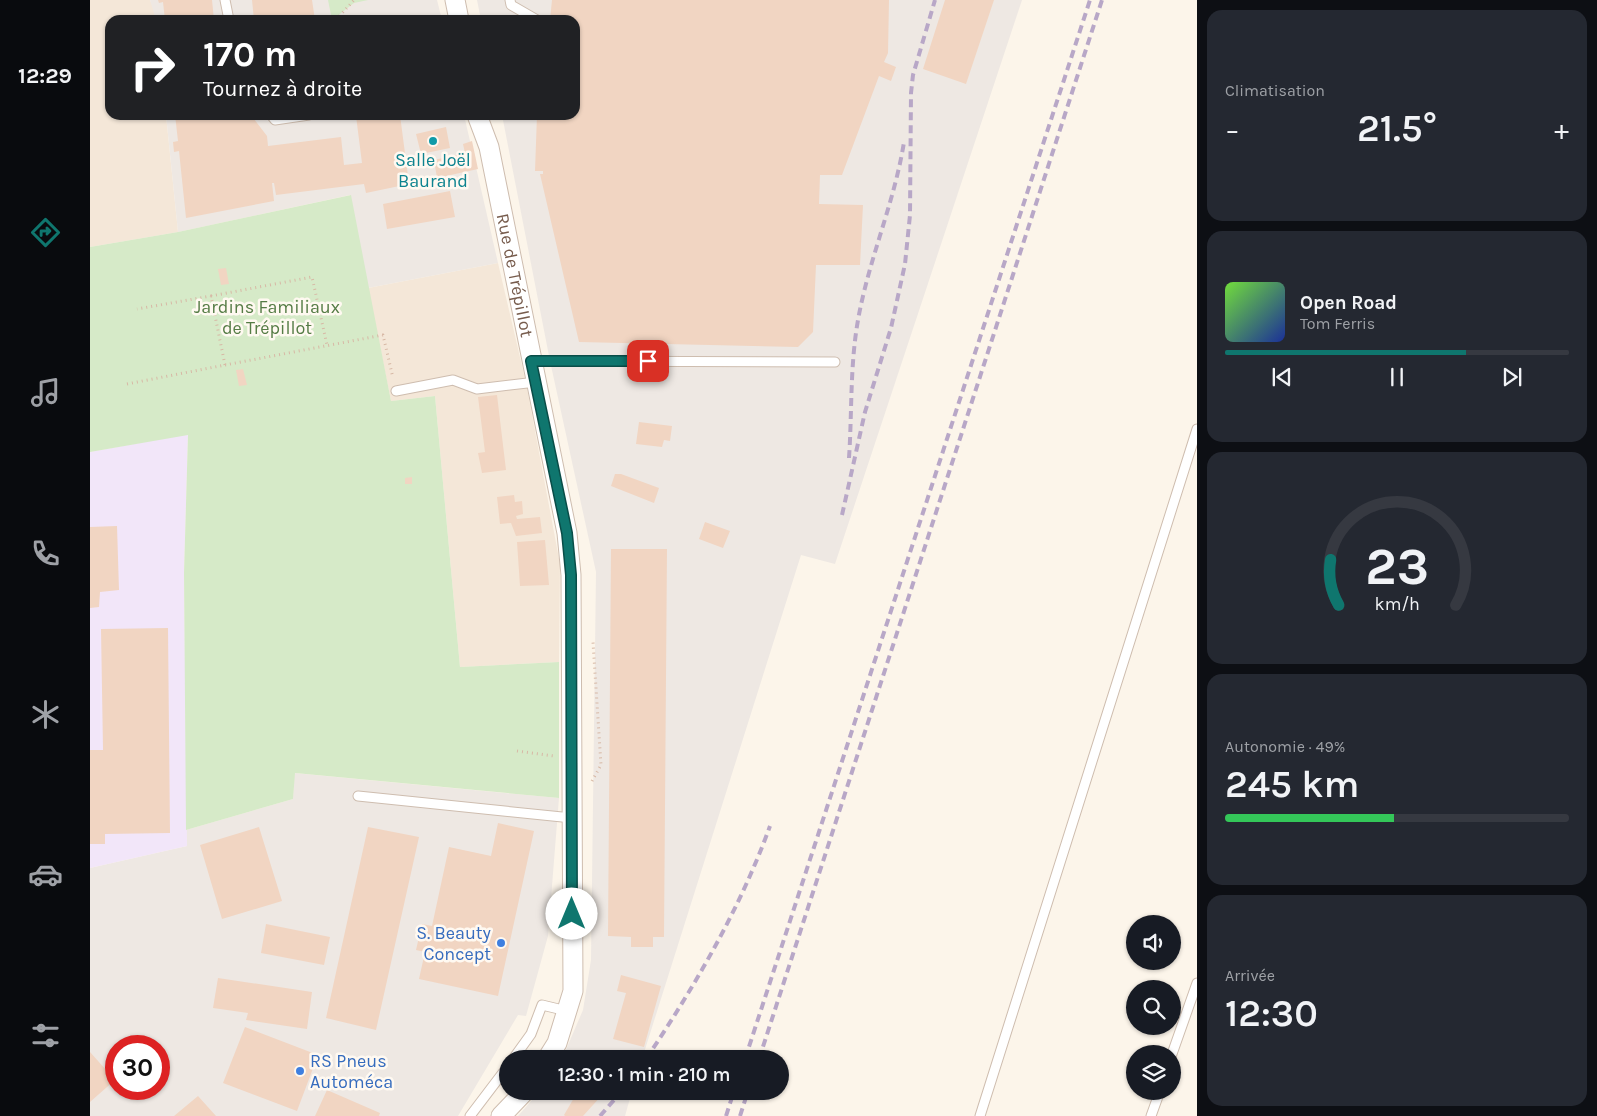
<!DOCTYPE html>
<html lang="fr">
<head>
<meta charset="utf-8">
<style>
	body { margin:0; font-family:Karla,sans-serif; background:#242831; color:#f1f3f6; height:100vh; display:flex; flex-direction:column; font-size:19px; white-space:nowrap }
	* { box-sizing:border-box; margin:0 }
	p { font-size:16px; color:#9ea1a6 }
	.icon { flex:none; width:28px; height:28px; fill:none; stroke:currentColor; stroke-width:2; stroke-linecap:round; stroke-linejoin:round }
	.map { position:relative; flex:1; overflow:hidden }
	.drawer { display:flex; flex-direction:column; gap:10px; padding:10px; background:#0d0f14; width:400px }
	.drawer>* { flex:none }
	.guide { position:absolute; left:15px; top:15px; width:475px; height:105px; border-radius:15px; box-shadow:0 1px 4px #0004; background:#202124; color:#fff; overflow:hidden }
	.tools { position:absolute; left:1036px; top:915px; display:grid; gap:10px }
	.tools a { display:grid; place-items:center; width:55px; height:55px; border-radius:50%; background:#171b24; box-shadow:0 1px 4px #0004; font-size:25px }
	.speed { position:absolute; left:15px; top:1035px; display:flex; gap:10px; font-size:25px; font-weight:700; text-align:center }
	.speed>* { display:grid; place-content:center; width:65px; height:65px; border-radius:50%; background:#171b24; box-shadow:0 1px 4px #0004; line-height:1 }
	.speed .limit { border:8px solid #d22; background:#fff; color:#111 }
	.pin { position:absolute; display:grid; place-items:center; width:42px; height:42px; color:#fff; margin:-21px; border-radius:10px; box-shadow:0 2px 8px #0006 }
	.me { position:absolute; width:55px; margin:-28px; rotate:0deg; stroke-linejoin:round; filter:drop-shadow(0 0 4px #0008) }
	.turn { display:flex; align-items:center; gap:18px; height:105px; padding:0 15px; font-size:22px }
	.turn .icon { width:65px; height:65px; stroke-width:2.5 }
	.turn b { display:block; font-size:35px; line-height:42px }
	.big { font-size:38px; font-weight:600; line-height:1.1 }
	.drawer .card { flex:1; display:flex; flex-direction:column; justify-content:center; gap:8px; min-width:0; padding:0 18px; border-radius:15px; background:#242831 }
	.drawer .dial { align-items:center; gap:0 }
	.dial svg { height:130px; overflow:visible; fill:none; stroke:#363941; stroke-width:7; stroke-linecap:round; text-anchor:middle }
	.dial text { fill:#f1f3f6; stroke:none }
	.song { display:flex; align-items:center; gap:15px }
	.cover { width:60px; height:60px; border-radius:8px; background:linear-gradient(135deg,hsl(100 70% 55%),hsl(230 70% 35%)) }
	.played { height:5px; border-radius:2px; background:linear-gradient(90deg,#0f766e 70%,#363941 70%) }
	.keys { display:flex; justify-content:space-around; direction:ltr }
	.heat { display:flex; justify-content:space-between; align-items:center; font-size:28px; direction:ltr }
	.charge { height:8px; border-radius:4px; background:linear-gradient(90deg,#34c759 49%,#363941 0) }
	.trip { position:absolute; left:409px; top:1050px; width:290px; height:50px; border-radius:25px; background:#171b24; box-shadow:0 1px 4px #0004; font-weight:600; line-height:50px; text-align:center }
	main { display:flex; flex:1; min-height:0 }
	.dock { display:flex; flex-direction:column; width:90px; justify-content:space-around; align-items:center; background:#090b0e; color:#9ea1a6 }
	.dock .icon { width:35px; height:35px }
	.dock .selected { color:#0f766e }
	.dock b { font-size:22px; color:#f1f3f6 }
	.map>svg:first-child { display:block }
	.residential { fill:#f4e7d8 }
	.industrial { fill:#eee8e3; fill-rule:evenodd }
	.education { fill:#f2e6f9 }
	.green { fill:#d6eac8 }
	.building { fill:#f1d5c2 }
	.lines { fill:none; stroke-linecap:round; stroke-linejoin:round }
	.lane-casing { stroke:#cebdaf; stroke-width:11 }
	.street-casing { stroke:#cebdaf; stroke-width:21 }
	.path { stroke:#d7b8a5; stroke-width:3; stroke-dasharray:1 4; stroke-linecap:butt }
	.lane { stroke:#fff; stroke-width:9 }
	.street { stroke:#fff; stroke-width:19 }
	.rail { stroke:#b8a7c7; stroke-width:4; stroke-dasharray:8 5; stroke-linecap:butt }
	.route-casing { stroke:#0a4d48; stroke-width:12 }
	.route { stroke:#0f766e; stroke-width:9 }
	.culture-dot { fill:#0f9aa8; stroke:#fff9f1; stroke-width:2 }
	.shop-dot { fill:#3f7fe0; stroke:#fff9f1; stroke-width:2 }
	.labels { text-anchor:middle; stroke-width:5; stroke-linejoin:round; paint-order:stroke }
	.culture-label { font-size:18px; fill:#0d838f; stroke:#fff9f1 }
	.street-label { font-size:18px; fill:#775c4d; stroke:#fff9f1 }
	.park-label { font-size:18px; fill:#557c45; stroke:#fff9f1 }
	.shop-label { font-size:18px; fill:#366cbe; stroke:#fff9f1; text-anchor:end }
</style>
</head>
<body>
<main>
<nav class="dock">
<b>12:29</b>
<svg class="icon selected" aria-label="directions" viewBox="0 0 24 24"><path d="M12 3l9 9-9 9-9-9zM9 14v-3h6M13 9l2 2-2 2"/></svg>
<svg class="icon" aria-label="music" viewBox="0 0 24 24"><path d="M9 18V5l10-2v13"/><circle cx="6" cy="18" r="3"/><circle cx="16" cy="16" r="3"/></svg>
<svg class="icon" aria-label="phone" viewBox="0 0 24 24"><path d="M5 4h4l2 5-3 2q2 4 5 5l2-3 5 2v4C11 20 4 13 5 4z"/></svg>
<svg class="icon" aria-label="climate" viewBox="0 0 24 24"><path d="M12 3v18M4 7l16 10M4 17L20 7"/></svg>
<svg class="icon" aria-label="car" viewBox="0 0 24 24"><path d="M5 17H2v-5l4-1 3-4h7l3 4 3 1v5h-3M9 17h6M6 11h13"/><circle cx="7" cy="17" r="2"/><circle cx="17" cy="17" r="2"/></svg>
<svg class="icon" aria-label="filters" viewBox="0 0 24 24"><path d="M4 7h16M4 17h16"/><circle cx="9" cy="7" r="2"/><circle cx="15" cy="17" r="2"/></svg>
</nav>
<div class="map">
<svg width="1107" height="1116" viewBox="0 0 1107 1116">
	<rect width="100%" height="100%" fill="#fcf5ea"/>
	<path class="residential" d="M 0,0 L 60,0 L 65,11 L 66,20 L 20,20 L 20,115 L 76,115 L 88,232 L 0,247 Z
		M 408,263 L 436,383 L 470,564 L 469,662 L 370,667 L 345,396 L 301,401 L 278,288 Z"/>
	<path class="industrial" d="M 60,0 L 347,0 L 352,20 L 66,20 Z
		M 387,0 L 932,0 L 745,564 L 711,555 L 552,1059 L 472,1059 L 493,1010 L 501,960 L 506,572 L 460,361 L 412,115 L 485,115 L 485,20 L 391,20 Z
		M 76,115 L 374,115 L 408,263 L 278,288 L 260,195 L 88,232 Z
		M 204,773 L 469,798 L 458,936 L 436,1016 L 428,1015 L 368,1116 L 0,1116 L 0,868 L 97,846 L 96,830 L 203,799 ZM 26,1046 L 69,1046 L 69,1089 L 26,1089 Z
		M 450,1091 L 542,1091 L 535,1116 L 428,1116 Z"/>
	<path class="education" d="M 98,434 L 94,573 L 97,846 L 0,868 L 0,452 Z"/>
	<path class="green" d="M 238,0 L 278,0 L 264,3 L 242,20 Z
		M 261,195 L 301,401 L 345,396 L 370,667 L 469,662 L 469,798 L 205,773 L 203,799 L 96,830 L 94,573 L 98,435 L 0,452 L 0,247 L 88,232 Z"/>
	<path class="building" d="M 68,0 L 122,0 L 124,20 L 75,20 L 73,2 L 69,3 Z
		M 162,0 L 222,0 L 225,20 L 164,20 Z
		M 462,0 L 799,0 L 798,53 L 794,62 L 806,67 L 801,81 L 789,76 L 752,175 L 730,175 L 729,204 L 773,205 L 770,265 L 726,265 L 723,332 L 708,347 L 489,342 L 450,174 L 453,174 L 453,171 L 445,171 L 447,115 L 485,115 L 485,20 L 460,20 Z
		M 855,0 L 904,0 L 876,84 L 833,69 Z
		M 85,115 L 161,115 L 177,136 L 178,146 L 251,137 L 254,165 L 272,163 L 266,116 L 310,115 L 319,184 L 276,193 L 274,184 L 186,195 L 184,183 L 182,183 L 184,201 L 96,218 L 89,151 L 84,152 L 83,142 L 88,141 Z
		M 356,127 L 360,148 L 331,154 L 326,134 Z
		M 382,141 L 388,169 L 347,178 L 344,160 L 375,153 L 373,144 Z
		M 360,191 L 365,217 L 297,229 L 293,204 Z
		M 136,268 L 139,284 L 131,285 L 128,269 Z
		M 153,369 L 157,385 L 149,386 L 146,370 Z
		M 407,395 L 416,470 L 392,473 L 388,453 L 395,452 L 388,397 Z
		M 549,422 L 582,426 L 580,441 L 574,440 L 572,447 L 546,444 Z
		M 525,474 L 531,474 L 569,488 L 564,503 L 521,486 Z
		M 322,477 L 322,484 L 315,484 L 315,478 Z
		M 424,495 L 425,502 L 432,501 L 433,514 L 426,516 L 427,519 L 450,517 L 452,533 L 426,536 L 421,523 L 410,524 L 407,497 Z
		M 615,522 L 640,531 L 633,548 L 609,539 Z
		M 27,526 L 29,590 L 10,592 L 9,607 L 0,608 L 0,527 Z
		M 455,540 L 459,585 L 430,586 L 427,542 Z
		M 521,549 L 577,549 L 574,937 L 563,937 L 563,947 L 541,947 L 541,937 L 518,936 Z
		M 78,628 L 80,833 L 15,834 L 15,844 L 0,844 L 0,750 L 13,750 L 11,629 Z
		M 408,823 L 444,831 L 408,996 L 329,979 L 335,952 L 326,950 L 332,924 L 342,926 L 359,847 L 401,856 Z
		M 169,827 L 192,901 L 132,919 L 110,845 Z
		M 278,827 L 329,837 L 286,1030 L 236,1018 Z
		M 176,924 L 240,937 L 234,965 L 171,953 Z
		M 531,975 L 571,986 L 554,1047 L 523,1039 L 536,993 L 527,991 Z
		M 128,978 L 222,992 L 217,1029 L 156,1020 L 158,1013 L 123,1008 Z
		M 155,1027 L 228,1055 L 207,1111 L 133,1083 Z
		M 0,1052 L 25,1080 L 0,1102 Z
		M 237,1090 L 290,1113 L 289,1116 L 225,1116 Z
		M 488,1091 L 510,1091 L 513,1094 L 493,1116 L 475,1116 L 474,1115 Z
		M 108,1096 L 126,1116 L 84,1116 Z"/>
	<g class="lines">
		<defs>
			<path id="lane" d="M 135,0 L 139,20
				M 420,0 L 421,5 L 447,20
				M 181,115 L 185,120 L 219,115
				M 442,361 L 745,362
				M 306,391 L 363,380 L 387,389 L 446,382
				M 268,796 L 482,818
				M 1082,1054 L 1107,983
				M 423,1059 L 441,1034 L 452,1005 L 477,1011
				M 380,1116 L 418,1066
				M 890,1116 L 1107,429
				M 1061,1116 L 1070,1091"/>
			<g id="street">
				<path d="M 365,0 L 369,20"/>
				<path id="s1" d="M 387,115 L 399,147 L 403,167 L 477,533 L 481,575 L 483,991 L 467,1043 L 457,1059"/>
				<path d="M 411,1116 L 435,1091"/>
			</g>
		</defs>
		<use href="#lane" class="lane-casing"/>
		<use href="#street" class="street-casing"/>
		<path class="path" d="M 246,20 L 264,0
			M 121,296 L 222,277 L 237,345
			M 135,365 L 293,335 L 303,378
			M 37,384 L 135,365 L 121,296 L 47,309
			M 427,751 L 464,756
			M 502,781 L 511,765 L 503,642"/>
		<use href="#lane" class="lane"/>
		<use href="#street" class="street"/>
		<path class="rail" d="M 759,458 C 762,414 760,370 767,326 C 777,263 804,205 814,142
			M 752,515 L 775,412 L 801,328 L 815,264 L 820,215 L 821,93 L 823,75 L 845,0
			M 556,1059 C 605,986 650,909 680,826
			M 655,1059 L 1000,0
			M 669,1059 L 1012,0
			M 510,1116 L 532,1091
			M 636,1116 L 644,1091
			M 650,1116 L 658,1091"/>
	</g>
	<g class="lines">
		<defs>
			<path id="route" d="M 482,914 L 481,575 L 477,533 L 441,361 L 558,361"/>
		</defs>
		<use href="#route" class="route-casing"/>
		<use href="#route" class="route"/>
	</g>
	<circle class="culture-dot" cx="343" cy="141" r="5"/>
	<g class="shop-dot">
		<circle cx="411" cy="943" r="5"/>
		<circle cx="210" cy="1071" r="5"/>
	</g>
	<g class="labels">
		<g class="culture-label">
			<text x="343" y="166">Salle Joël<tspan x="343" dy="21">Baurand</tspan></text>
		</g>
		<g class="street-label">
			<text dy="6" stroke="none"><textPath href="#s1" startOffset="165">Rue de Trépillot</textPath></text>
		</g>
		<g class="park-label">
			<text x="177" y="313">Jardins Familiaux<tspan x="177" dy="21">de Trépillot</tspan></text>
		</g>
		<g class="shop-label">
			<text x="401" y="939">S. Beauty<tspan x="401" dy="21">Concept</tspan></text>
			<text x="220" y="1067" text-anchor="start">RS Pneus<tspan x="220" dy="21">Automéca</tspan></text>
		</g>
	</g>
</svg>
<div class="tools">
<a><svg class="icon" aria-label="sound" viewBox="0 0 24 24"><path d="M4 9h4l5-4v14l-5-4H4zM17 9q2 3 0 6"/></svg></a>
<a><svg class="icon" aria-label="search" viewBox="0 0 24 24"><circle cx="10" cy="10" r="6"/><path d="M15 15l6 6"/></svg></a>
<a><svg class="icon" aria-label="layers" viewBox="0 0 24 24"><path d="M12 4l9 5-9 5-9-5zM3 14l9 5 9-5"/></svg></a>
</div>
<div class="speed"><div class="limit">30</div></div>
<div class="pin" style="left:558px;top:361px;background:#d93025"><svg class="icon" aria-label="arrive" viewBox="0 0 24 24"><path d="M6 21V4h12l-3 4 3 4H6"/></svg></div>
<svg class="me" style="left:482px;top:914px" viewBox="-20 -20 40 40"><circle r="19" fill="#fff"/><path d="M0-13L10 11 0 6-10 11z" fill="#0f766e"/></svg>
<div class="trip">12:30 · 1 min · 210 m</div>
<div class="guide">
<div class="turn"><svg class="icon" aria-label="right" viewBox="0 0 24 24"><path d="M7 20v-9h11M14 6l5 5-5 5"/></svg><div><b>170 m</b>Tournez à droite</div></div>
</div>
</div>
<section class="drawer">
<div class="card"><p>Climatisation</p>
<div class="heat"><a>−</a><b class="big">21.5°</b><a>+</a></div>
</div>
<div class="card">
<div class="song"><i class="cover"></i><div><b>Open Road</b><p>Tom Ferris</p></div></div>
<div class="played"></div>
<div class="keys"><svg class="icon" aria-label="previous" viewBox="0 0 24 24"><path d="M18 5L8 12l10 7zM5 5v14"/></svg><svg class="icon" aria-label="pause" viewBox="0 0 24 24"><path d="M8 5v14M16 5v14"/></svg><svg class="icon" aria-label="next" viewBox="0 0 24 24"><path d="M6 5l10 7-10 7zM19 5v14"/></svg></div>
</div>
<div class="card dial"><svg viewBox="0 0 100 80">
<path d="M14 69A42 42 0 1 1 86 69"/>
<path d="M14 69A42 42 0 0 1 9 41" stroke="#0f766e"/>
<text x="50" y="56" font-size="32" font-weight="700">23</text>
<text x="50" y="72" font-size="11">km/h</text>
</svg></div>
<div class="card"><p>Autonomie · 49%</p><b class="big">245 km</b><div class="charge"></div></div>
<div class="card"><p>Arrivée</p><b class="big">12:30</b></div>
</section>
</main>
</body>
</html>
